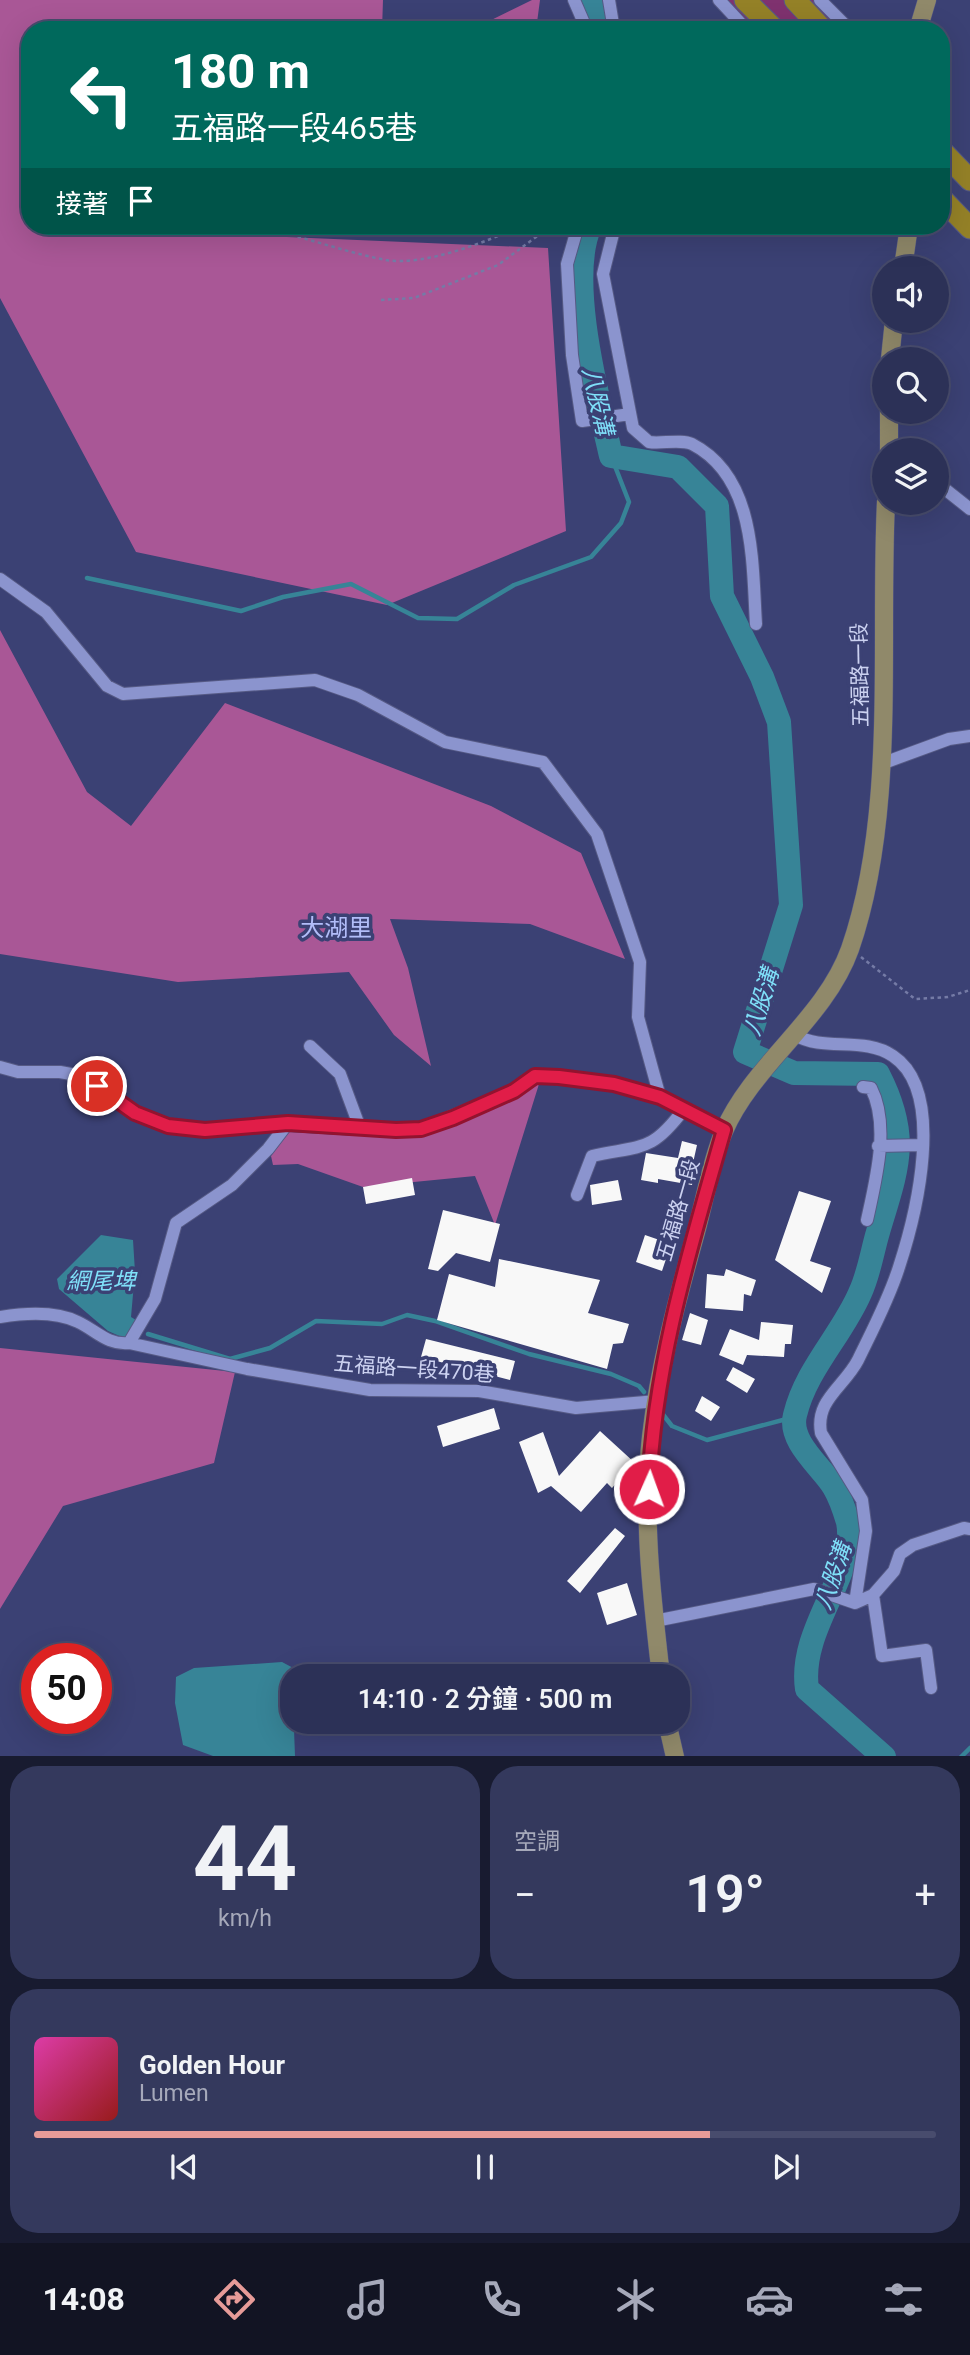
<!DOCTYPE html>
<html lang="zh-TW">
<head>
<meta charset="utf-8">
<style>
	body { margin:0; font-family:Roboto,"Noto Sans TC",sans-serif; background:#34395d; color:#f1f3f6; height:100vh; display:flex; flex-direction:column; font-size:26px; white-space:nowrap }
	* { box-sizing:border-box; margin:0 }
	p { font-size:23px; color:#a6a9ba }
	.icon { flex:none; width:38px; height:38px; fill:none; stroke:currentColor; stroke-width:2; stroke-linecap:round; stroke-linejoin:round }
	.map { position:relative; height:1756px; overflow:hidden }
	.sheet { display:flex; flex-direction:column; gap:10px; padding:10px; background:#181b30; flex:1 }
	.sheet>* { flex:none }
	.hud { position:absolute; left:21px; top:21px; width:929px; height:214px; border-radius:28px; box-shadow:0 7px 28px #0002,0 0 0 2px #484c6d; background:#00695c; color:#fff; overflow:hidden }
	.fabs { position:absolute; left:872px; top:256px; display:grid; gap:14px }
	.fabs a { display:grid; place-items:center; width:77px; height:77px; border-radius:50%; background:#2c3157; box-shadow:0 7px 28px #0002,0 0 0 2px #484c6d; font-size:35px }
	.speed { position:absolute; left:21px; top:1643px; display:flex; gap:14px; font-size:35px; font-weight:700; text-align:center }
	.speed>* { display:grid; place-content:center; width:91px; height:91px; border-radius:50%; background:#2c3157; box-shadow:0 7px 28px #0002,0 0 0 2px #484c6d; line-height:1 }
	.speed .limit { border:10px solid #d22; background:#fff; color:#111 }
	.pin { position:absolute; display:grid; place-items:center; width:60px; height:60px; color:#fff; margin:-30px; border:4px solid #fff; border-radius:50%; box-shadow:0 2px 7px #0007 }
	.me { position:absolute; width:77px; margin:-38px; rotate:2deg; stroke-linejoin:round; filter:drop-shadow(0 0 5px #0008) }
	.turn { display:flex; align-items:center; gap:24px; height:147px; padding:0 35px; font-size:32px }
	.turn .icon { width:91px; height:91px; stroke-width:2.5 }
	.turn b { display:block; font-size:49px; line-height:60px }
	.then { display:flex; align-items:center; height:66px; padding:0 35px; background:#0003; gap:14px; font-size:26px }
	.big { font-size:52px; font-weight:600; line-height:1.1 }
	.sheet .widget { flex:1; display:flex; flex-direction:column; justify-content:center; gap:10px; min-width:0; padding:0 24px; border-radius:28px; background:#34395d }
	.sheet .dial { align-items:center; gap:0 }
	.dial b { font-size:91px; line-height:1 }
	.song { display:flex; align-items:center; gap:21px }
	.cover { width:84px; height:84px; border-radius:10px; background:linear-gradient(135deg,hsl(320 70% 55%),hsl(0 70% 35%)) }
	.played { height:7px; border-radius:4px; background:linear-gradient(90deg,#e69b98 75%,#484c6d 75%) }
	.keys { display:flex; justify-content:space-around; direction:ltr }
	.heat { display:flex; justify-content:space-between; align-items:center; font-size:38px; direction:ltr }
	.sheet .tiles { flex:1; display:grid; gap:10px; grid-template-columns:1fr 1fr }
	.widget:last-child { grid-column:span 2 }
	.trip { position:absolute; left:280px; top:1664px; width:410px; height:70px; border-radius:28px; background:#2c3157; box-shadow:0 7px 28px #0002,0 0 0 2px #484c6d; font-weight:600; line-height:70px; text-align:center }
	.tabs { display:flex; height:112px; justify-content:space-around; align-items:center; background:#121423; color:#a6a9ba }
	.tabs .icon { width:49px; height:49px }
	.tabs .active { color:#e69b98 }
	.tabs b { font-size:32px; color:#f1f3f6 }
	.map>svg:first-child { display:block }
	.green { fill:#7f326f }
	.forest { fill:#a95796 }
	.water { fill:#378497 }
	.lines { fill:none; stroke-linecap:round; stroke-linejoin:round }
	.stream { stroke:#378497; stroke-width:4.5 }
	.river { stroke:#378497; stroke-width:24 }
	.building { fill:#f8f8f8 }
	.minor-casing { stroke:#565a85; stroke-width:14 }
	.major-casing { stroke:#565a85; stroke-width:19 }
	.highway-casing { stroke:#565a85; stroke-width:23 }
	.path { stroke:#757ba6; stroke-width:2.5; stroke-dasharray:3.5 3.5; stroke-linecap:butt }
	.minor { stroke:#8b94ce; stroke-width:12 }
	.major { stroke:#90896a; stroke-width:18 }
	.highway { stroke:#948127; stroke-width:21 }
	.route-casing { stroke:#92132f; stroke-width:18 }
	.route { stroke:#e11d48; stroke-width:12 }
	.labels { text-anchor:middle; stroke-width:7; stroke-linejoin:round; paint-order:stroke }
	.street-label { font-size:21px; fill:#ccd2f1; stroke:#3b4174 }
	.water-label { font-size:23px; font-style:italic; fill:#7fe0f9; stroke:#3b4174 }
	.quarter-label { font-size:24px; fill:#b2bdf9; stroke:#3b4174 }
</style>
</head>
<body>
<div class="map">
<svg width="970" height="1757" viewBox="0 0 970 1757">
	<rect width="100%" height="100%" fill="#3b4174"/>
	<path class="green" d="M 725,0 L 813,0 L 842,30 L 753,30 Z"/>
	<path class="forest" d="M 0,0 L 383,0 L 382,30 L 30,30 L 30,226 L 267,226 L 287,237 L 548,248 L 566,531 L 387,605 L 136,552 L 0,298 Z
		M 532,0 L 540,0 L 536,30 L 471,30 Z
		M 0,630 L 87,792 L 131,826 L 225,703 L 491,806 L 581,853 L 625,959 L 530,924 L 390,919 L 408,968 L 431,1066 L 394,1035 L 349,972 L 178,982 L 0,954 Z
		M 539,1084 L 495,1225 L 475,1176 L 363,1187 L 298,1164 L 273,1165 L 271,1156 L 288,1132 L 357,1136 L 432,1134 Z
		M 0,1348 L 235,1372 L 214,1463 L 63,1506 L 0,1609 Z"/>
	<path class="water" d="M 101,1235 L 133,1240 L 135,1272 L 131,1317 L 141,1323 L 124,1338 L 108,1331 L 59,1289 L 57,1279 Z
		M 282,1662 L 299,1671 L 299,1676 L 292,1676 L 295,1756 L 213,1756 L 183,1745 L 175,1703 L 176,1677 L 194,1668 Z"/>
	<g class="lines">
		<path class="stream" d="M 87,578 L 241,611 L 283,597 L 351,584 L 418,618 L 457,619 L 514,585 L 591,557 L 621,523 L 629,502 L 611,456
			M 148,1334 L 230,1359 L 270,1348 L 316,1321 L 382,1324 L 407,1315 L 435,1321 L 529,1354 L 611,1374 L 639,1386 L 644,1392
			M 661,1412 L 672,1426 L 707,1440 L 794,1417
			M 961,1757 L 970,1748"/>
		<path class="river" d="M 591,0 L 602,30
			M 590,226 C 566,280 598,398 611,456 L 678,467 L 717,506 L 722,596 L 762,677 L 779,722 L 791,905 L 745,1052 L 794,1073 L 878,1074 C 911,1138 897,1168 878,1232 C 872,1252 869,1274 860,1293 C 842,1335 806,1369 795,1415 C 788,1442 822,1467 834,1487 C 840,1497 845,1512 848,1522 C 858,1573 798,1628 807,1689 L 884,1757"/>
	</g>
	<path class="building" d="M 682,1141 L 697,1145 L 691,1172 L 694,1173 L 692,1185 L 658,1179 L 658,1183 L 641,1180 L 646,1153 L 678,1158 Z
		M 412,1178 L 415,1195 L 366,1204 L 363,1187 Z
		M 618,1180 L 622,1200 L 592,1205 L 590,1185 Z
		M 799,1191 L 831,1201 L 810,1261 L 831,1268 L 822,1293 L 775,1260 Z
		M 443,1210 L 500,1224 L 490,1262 L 456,1253 L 438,1271 L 428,1269 Z
		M 645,1235 L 671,1244 L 662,1271 L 636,1262 Z
		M 499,1259 L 600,1280 L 588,1313 L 629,1324 L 623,1343 L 613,1344 L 607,1369 L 437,1320 L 449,1274 L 495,1287 Z
		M 726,1269 L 756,1280 L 751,1296 L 744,1294 L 743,1311 L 705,1308 L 707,1274 L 724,1276 Z
		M 690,1313 L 708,1320 L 701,1345 L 682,1340 Z
		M 761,1322 L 793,1325 L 791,1344 L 785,1344 L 784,1357 L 747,1355 L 743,1365 L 719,1355 L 730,1329 L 759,1340 Z
		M 426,1339 L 515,1361 L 510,1380 L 421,1357 Z
		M 733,1367 L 755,1379 L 747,1393 L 726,1380 Z
		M 702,1396 L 720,1407 L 711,1421 L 695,1411 Z
		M 494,1408 L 500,1429 L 443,1447 L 437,1426 Z
		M 600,1431 L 635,1463 L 612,1488 L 607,1483 L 581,1512 L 551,1486 L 538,1493 L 519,1442 L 543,1432 L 559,1476 Z
		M 615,1528 L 625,1536 L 580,1593 L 567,1581 Z
		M 627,1583 L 637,1615 L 607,1625 L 597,1593 Z"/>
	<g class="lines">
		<defs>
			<path id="minor" d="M 574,0 L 587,30
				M 609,0 L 614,30
				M 719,0 L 747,30
				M 820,0 L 850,30
				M 578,226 L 567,264 L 572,355 L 582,421 L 630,414
				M 615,226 L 603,274 L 633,428 L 649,442 C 661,444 681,439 692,444 C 756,477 752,562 756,624
				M 936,482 L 970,509
				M 0,579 L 46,612 L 107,686 L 123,694 L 315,680 L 358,695 L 445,742 L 543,762 L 597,834 L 640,962 L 638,1017 L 660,1097
				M 881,764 L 949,739 L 970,736
				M 795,1035 C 824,1052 864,1036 893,1056 C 947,1092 916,1215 899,1267 C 889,1299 872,1331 858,1360 C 844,1387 815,1400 821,1433 L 862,1500 L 866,1531 L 855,1603
				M 310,1046 L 340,1074 L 360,1128
				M 0,1067 L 18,1072 L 60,1072 L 82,1076 L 135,1113 L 168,1126 L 205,1130 L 288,1123 L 396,1131 L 421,1129 L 514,1091 L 535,1076 L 614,1084 L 660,1097 L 724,1130
				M 863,1087 L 871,1088 C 890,1125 876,1179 867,1220
				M 878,1146 L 922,1145
				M 577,1195 L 592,1156 C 642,1145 651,1153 684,1109
				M 0,1317 C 24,1313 56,1311 78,1322 C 97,1331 107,1345 129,1343 L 155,1299 L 176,1223 L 232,1185 L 268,1149 L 288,1123
				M 129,1343 L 247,1369 L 370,1390 L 479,1391 L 576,1408 L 657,1401
				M 873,1595 L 882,1656 L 926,1650 L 931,1688
				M 655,1621 L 814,1589 L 855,1603 L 873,1595 L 894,1571 L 900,1554 L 913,1545 L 964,1528 L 970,1529"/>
			<path id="major" d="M 918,30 L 927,0
				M 903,268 L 909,226
				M 890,359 L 894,320
				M 889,450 L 889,411
				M 661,1676 C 652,1598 642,1516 651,1437 C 659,1367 677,1300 696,1232 C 705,1199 711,1162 724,1131 C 753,1064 825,1019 850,949 C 897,814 879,645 886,502
				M 667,1722 L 675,1757"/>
			<path id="highway" d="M 745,0 L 775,30
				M 795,0 L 823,30
				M 942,151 L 970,180
				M 942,199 L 970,228"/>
		</defs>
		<use href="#minor" class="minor-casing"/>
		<use href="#major" class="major-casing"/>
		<use href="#highway" class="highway-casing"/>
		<path class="path" d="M 291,235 C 322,243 354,254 386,260 C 426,266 485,242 522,226
			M 381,300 L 414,298 L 498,265 L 551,226
			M 861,957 L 915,999 L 948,997 L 970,990"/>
		<use href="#minor" class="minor"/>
		<use href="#major" class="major"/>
		<use href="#highway" class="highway"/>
	</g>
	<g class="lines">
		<defs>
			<path id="route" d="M 97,1086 L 135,1113 L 168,1126 L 205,1130 L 288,1123 L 396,1130 L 421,1129 L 453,1118 L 514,1091 L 535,1076 L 559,1077 L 614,1084 L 660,1097 L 724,1130 C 690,1249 654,1365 649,1489"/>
		</defs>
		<use href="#route" class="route-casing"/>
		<use href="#route" class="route"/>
	</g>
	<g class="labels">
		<g class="street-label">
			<text transform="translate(860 675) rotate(-91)" y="7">五福路一段</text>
			<text transform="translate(678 1210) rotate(-74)" y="7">五福路一段</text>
			<text transform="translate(414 1369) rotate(4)" y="7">五福路一段470巷</text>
		</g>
		<g class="water-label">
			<text transform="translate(598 401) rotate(77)" y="8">八股溝</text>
			<text transform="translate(761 1002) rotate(-73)" y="8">八股溝</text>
			<text x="101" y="1289">網尾埤</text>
			<text transform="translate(833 1576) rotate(-71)" y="8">八股溝</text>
		</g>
		<g class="quarter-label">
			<text x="336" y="936">大湖里</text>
		</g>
	</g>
</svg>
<div class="fabs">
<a><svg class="icon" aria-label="sound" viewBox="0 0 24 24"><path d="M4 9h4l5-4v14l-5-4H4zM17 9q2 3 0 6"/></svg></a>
<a><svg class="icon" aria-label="search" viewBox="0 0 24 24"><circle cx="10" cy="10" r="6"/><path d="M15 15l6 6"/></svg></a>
<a><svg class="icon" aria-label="layers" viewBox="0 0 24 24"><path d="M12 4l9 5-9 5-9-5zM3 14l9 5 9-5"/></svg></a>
</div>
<div class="speed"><div class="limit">50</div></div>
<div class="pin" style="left:97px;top:1086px;background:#d93025"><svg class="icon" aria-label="arrive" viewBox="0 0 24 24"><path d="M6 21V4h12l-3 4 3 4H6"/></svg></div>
<svg class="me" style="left:649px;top:1489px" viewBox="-20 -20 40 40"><circle r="17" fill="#e11d48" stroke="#fff" stroke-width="3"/><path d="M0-11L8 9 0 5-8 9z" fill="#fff"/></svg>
<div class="trip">14:10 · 2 分鐘 · 500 m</div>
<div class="hud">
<div class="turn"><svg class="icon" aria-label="left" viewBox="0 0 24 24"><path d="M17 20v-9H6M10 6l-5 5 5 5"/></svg><div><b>180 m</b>五福路一段465巷</div></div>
<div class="then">接著<svg class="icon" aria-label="arrive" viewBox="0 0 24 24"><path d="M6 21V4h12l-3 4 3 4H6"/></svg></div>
</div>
</div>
<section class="sheet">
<div class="tiles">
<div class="widget dial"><b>44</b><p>km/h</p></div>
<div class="widget"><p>空調</p>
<div class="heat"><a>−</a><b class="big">19°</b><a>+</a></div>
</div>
<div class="widget">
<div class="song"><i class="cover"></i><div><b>Golden Hour</b><p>Lumen</p></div></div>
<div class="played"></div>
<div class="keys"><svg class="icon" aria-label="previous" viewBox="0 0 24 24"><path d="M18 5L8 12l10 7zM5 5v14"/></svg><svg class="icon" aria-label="pause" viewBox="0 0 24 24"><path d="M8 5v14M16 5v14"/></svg><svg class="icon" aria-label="next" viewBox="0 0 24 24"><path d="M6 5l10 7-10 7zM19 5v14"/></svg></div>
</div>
</div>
</section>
<nav class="tabs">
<b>14:08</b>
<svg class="icon active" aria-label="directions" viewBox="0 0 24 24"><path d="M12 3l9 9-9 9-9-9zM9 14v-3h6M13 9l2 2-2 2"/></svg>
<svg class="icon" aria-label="music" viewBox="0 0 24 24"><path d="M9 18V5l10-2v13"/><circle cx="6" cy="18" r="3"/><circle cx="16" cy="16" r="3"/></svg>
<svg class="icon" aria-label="phone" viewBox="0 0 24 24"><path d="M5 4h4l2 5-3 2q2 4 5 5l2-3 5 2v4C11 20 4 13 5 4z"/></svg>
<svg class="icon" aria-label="climate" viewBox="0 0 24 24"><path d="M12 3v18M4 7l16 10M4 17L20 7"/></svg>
<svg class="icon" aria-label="car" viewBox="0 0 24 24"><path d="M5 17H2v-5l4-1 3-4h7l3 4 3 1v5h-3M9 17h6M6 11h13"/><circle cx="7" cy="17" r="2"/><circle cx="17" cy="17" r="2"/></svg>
<svg class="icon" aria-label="filters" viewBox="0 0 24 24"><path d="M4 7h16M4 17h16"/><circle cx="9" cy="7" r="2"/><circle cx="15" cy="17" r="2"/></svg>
</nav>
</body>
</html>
